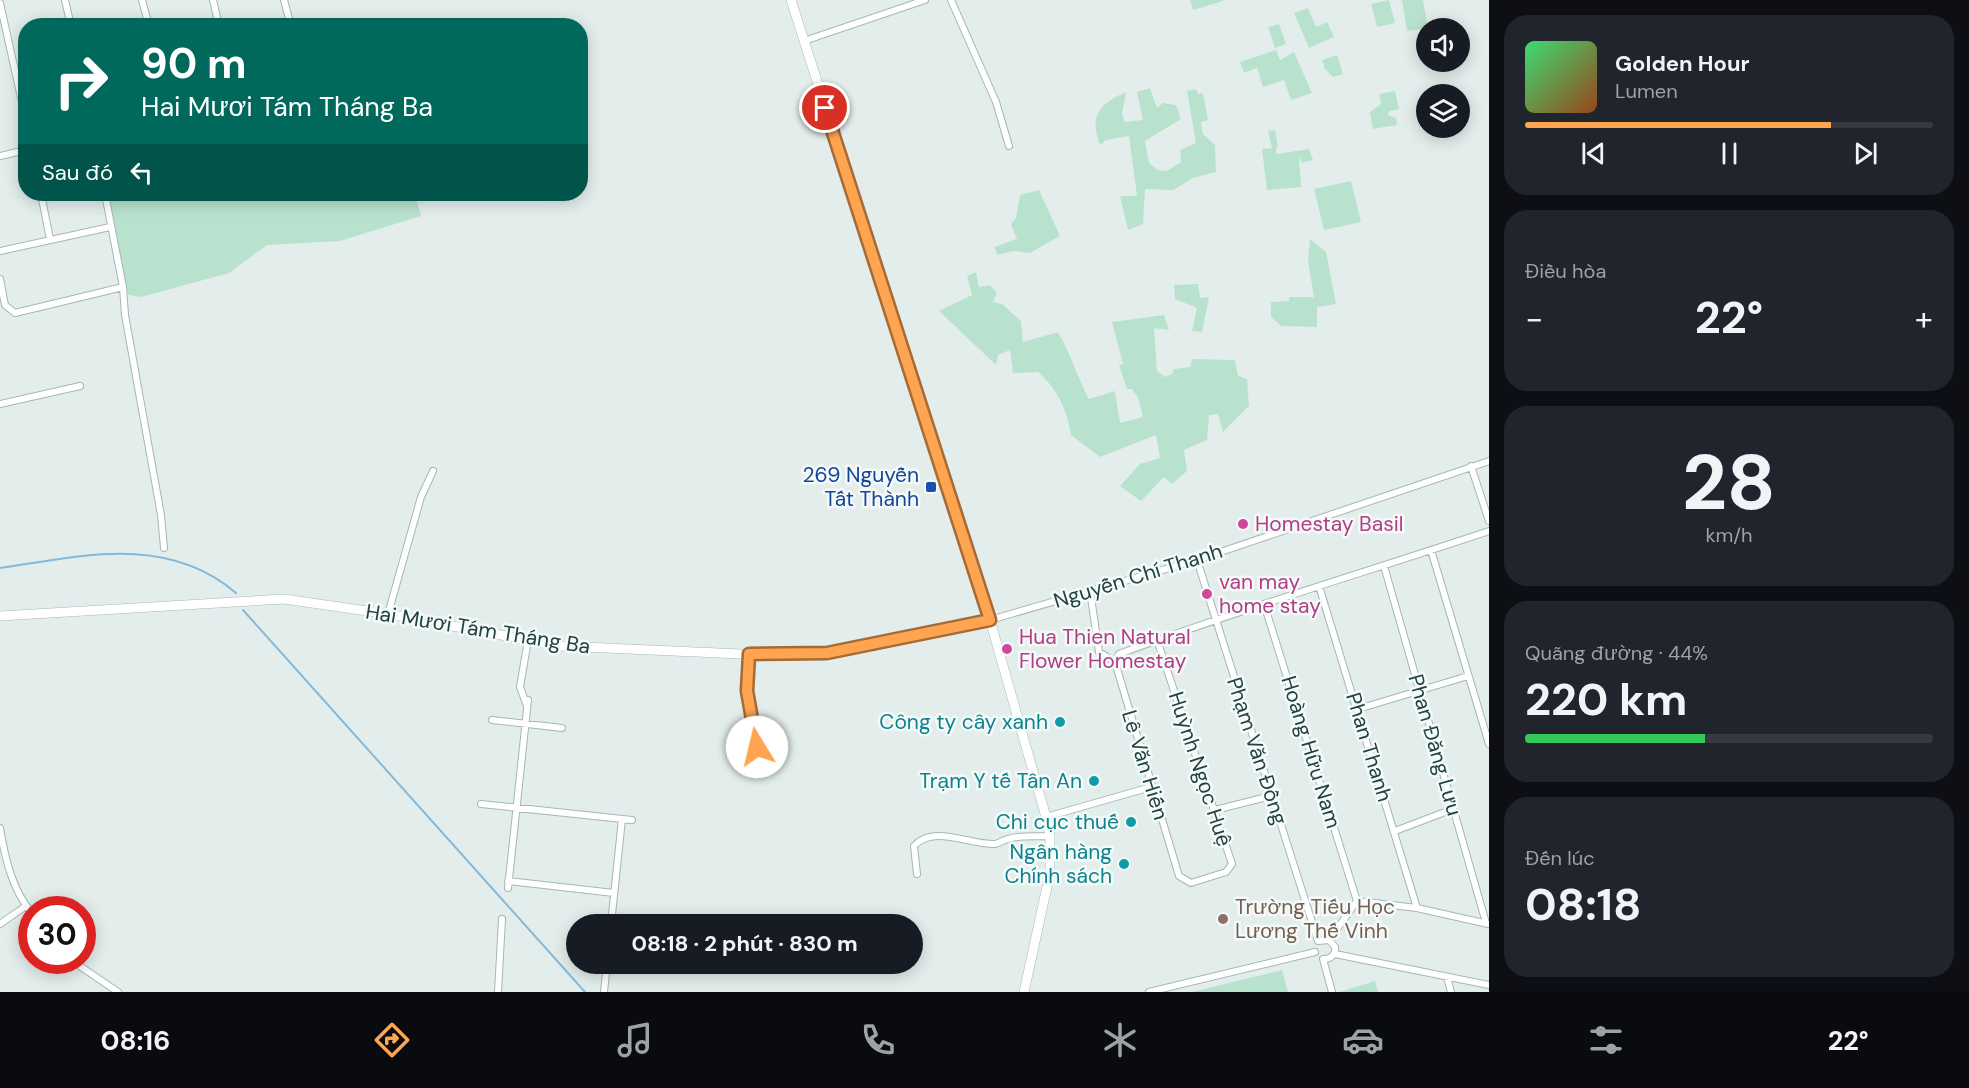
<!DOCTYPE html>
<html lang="vi">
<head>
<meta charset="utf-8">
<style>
	body { margin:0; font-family:"DM Sans",sans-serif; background:#20242c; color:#f1f3f6; height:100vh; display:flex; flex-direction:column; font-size:22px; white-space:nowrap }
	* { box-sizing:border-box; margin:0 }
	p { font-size:20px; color:#9ea1a6 }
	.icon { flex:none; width:33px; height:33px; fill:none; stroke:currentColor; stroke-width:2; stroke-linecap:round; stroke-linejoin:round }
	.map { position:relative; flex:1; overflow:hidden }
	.panel { display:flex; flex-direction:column; gap:15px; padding:15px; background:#0d0f14; width:480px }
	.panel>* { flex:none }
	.banner { position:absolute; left:18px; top:18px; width:570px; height:183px; border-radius:24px; box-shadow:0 3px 15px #0003; background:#00695c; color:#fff; overflow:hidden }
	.buttons { position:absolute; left:1416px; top:18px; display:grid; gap:12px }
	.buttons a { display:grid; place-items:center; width:54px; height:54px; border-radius:50%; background:#171b24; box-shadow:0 3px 15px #0003; font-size:30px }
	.speed { position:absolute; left:18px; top:896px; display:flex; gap:12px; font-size:30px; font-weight:700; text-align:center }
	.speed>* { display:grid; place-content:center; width:78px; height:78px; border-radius:50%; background:#171b24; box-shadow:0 3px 15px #0003; line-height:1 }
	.speed .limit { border:9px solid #d22; background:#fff; color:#111 }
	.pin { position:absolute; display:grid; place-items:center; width:51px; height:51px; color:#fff; margin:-26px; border:3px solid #fff; border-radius:50%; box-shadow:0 2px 6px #0007 }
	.me { position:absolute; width:66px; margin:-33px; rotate:351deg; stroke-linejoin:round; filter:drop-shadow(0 0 4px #0008) }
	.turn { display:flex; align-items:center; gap:21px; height:126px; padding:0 24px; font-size:27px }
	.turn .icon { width:78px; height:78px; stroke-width:2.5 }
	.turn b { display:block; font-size:42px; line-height:51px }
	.then { display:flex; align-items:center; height:57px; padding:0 24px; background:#0003; gap:12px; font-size:22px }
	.big { font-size:45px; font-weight:700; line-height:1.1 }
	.panel .tile { flex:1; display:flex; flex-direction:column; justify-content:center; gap:9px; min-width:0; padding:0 21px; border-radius:24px; background:#20242c }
	.panel .dial { align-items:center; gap:0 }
	.dial b { font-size:78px; line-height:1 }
	.song { display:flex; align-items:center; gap:18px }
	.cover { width:72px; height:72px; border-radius:9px; background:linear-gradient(135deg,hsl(140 70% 55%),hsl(20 70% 35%)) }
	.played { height:6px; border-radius:3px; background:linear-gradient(90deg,#ffa450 75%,#363941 75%) }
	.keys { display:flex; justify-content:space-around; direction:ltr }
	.heat { display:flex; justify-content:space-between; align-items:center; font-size:33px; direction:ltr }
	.charge { height:9px; border-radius:4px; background:linear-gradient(90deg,#34c759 44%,#363941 0) }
	.trip { position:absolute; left:566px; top:914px; width:357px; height:60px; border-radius:30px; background:#171b24; box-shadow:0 3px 15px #0003; font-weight:700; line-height:60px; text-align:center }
	.tab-bar { display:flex; height:96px; justify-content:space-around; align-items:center; background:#090b0e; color:#9ea1a6 }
	.tab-bar .icon { width:42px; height:42px }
	.tab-bar .current { color:#ffa450 }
	.tab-bar b { font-size:27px; color:#f1f3f6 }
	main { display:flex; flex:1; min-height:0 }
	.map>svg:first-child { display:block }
	.green { fill:#b9e2ce }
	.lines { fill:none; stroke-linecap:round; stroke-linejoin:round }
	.stream { stroke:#85b8d9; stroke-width:2 }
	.street-casing { stroke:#a5b7b5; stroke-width:8 }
	.secondary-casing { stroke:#a0bbb9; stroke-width:10 }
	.street { stroke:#fff; stroke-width:6 }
	.secondary { stroke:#fff; stroke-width:9 }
	.route-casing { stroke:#a66b34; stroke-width:15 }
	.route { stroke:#ffa450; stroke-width:10 }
	.transit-dot { fill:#1a4fb4; stroke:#f4faf8; stroke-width:2 }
	.hotel-dot { fill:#d1479c; stroke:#f4faf8; stroke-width:2 }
	.culture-dot { fill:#0f9aa8; stroke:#f4faf8; stroke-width:2 }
	.education-dot { fill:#8d6e63; stroke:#f4faf8; stroke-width:2 }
	.labels { text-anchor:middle; stroke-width:5; stroke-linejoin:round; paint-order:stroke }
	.transit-label { font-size:21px; fill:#164399; stroke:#f4faf8; text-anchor:end }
	.hotel-label { font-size:21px; fill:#b23c85; stroke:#f4faf8; text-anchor:start }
	.street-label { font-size:21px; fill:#204241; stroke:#f4faf8 }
	.culture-label { font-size:21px; fill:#0d838f; stroke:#f4faf8; text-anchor:end }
	.education-label { font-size:21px; fill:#785e54; stroke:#f4faf8; text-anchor:start }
</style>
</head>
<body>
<main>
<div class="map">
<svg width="1489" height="992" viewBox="0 0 1489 992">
	<rect width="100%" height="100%" fill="#e3eeec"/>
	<path class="green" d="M 1190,0 L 1223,0 L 1223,1 L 1193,10 Z
		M 1389,0 L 1395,23 L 1377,27 L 1371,4 Z
		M 1402,0 L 1423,0 L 1428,28 L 1407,31 Z
		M 1308,8 L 1316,27 L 1327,22 L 1334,37 L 1309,48 L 1294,13 Z
		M 1279,24 L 1286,44 L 1275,48 L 1268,27 Z
		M 1276,50 L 1280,60 L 1294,52 L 1312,93 L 1291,100 L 1284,80 L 1263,87 L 1257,68 L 1244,73 L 1240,62 Z
		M 1337,55 L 1343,74 L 1333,77 L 1325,69 L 1322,60 Z
		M 1150,88 L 1157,108 L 1163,103 L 1176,105 L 1181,119 L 1145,141 L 1149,163 L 1158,170 L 1167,171 L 1181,162 L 1180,150 L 1196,143 L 1187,91 L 1196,89 L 1198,94 L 1203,93 L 1208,120 L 1201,122 L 1203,134 L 1215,145 L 1216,172 L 1193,178 L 1173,190 L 1145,189 L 1143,224 L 1128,230 L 1120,196 L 1137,196 L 1129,136 L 1106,140 L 1100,145 C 1089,116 1099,104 1126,92 L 1122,114 L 1125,122 L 1143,120 L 1137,92 Z
		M 1395,91 L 1399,109 L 1389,111 L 1388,115 L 1396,118 L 1397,125 L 1373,129 L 1370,112 L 1381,104 L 1379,94 Z
		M 1275,130 L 1278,147 L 1276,148 L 1277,154 L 1309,149 L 1313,160 L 1302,163 L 1299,156 L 1301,187 L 1267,190 L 1262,149 L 1272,148 L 1268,131 Z
		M 1351,181 L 1361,222 L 1324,230 L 1314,189 Z
		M 1039,190 L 1060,236 L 1030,253 L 1013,251 L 998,255 L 994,247 L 1017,239 L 1011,224 L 1016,218 L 1020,195 Z
		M 105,194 L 415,194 L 421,216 L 340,241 L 267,245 L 229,273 L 141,297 L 129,295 L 123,287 Z
		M 1310,239 L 1326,252 L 1336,304 L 1317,307 L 1317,327 L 1281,326 L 1271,317 L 1271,302 L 1289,301 L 1289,297 L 1314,297 L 1308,261 Z
		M 976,272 L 979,287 L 990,285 L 997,293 L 993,302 L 1002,304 L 1021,321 L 1023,342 L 1058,332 C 1071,354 1077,377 1089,399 L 1115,391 L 1120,423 L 1143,417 L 1138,398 L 1132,389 L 1127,389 L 1119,365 L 1123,364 L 1112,322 L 1164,315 L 1169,330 L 1154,328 L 1157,371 L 1165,377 L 1172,374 L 1174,369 L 1190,367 L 1192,359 L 1235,360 L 1238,376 L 1247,379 L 1249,406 L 1223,432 L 1218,414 L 1209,415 L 1207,440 L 1184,450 L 1187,471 L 1172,484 L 1164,477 L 1141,501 L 1120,486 L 1140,464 L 1160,458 L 1156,435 L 1100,457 L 1071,435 C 1067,409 1058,390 1038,372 L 1013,373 L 1010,350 L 998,355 L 996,365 L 939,311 L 972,295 L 967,276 Z
		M 1198,284 L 1200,298 L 1209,297 L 1202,332 L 1192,331 L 1197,308 L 1175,299 L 1174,285 Z
		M 1282,970 L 1288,992 L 1192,992 Z
		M 1375,981 L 1378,992 L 1340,992 Z"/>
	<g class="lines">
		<path class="stream" d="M 0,568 C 81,556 167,534 236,593
			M 243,610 L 585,992"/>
		<defs>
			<path id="street" d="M 65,0 L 71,26
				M 142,0 L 149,26
				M 213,0 L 219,26
				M 284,0 L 291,26
				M 951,0 L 996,102 L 1009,146
				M 0,3 L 26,120
				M 804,41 L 925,0
				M 0,156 L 26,150
				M 41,194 L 50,239
				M 0,251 L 110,227
				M 0,279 L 5,305 L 15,313 L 123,287 L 105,194
				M 123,287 L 125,315 L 161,515 L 164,548
				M 0,404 L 80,386
				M 1471,466 L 1489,521
				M 1431,550 L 1489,744
				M 1197,560 L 1318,941
				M 1384,566 L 1486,923
				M 1319,586 L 1417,908
				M 1090,591 L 1099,652 L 1115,662
				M 1264,604 L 1357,901
				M 388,614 L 421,497 L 433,471
				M 990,620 L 1197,560 L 1489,461
				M 1157,640 L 1232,864 L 1226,872 L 1191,883 L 1179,876 L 1115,662 L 1119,654 C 1241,609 1366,572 1489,531
				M 527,706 L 520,687 L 528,640
				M 1358,709 L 1468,676
				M 492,720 L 562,728
				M 743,756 L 752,751 L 757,744 L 747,691 L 749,654
				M 481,804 L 632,820
				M 1215,810 L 1271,796
				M 1046,817 L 1151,787
				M 0,828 C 5,858 12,890 32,913
				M 1395,831 L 1453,809
				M 917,874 L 914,846 C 933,824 970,845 995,844 C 1000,843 1003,840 1008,839 C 1020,835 1037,837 1050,836
				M 508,881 L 614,893
				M 508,888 L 528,700
				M 1357,901 L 1417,908 L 1488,924
				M 0,924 L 26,906
				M 611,924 L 622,819
				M 1318,941 L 1329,940 L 1357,901
				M 1335,954 L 1489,985
				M 1323,959 L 1332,992
				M 1323,959 C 1331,959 1336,955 1335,947 L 1329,940
				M 71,960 L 118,992
				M 1447,977 L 1451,992
				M 498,992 L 502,919
				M 604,992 L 607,963
				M 1149,992 L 1315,952"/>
			<path id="secondary" d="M 791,0 L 990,620 L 1046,817 L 1050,836 L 1050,873 L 1024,992
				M 0,616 L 284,599 L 388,614 L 560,646 L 786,656 L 827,653 L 872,646 L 990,620"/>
		</defs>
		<use href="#street" class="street-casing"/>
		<use href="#secondary" class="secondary-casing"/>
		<use href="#street" class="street"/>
		<use href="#secondary" class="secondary"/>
	</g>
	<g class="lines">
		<defs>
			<path id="route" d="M 757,747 L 747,691 L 749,654 L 827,653 L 990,620 L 825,108"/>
		</defs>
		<use href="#route" class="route-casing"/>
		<use href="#route" class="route"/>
	</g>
	<rect class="transit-dot" x="925" y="481" width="12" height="12" rx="3"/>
	<g class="hotel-dot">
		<circle cx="1243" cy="524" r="6"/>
		<circle cx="1207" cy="594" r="6"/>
		<circle cx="1007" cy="649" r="6"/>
	</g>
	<g class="culture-dot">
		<circle cx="1060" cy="722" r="6"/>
		<circle cx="1094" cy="781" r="6"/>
		<circle cx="1131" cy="822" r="6"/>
		<circle cx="1124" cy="864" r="6"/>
	</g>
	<circle class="education-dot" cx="1223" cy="919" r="6"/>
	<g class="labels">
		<g class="transit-label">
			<text x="919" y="482">269 Nguyễn<tspan x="919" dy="24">Tất Thành</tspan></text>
		</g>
		<g class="hotel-label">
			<text x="1255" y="531">Homestay Basil</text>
			<text x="1219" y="589">van may<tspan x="1219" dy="24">home stay</tspan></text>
			<text x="1019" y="644">Hua Thien Natural<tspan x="1019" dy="24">Flower Homestay</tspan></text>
		</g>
		<g class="street-label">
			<text transform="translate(1138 576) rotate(-17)" y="7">Nguyễn Chí Thanh</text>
			<text transform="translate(478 629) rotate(9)" y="7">Hai Mươi Tám Tháng Ba</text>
			<text transform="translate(1435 745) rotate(74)" y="7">Phan Đăng Lưu</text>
			<text transform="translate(1369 747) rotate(73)" y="7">Phan Thanh</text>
			<text transform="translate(1257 751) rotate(72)" y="7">Phạm Văn Đồng</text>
			<text transform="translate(1311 752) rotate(73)" y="7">Hoàng Hữu Nam</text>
			<text transform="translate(1145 765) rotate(73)" y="7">Lê Văn Hiến</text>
			<text transform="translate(1200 769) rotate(72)" y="7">Huỳnh Ngọc Huệ</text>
		</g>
		<g class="culture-label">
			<text x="1048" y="729">Công ty cây xanh</text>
			<text x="1082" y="788">Trạm Y tế Tân An</text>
			<text x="1119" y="829">Chi cục thuế</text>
			<text x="1112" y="859">Ngân hàng<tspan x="1112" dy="24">Chính sách</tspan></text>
		</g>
		<g class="education-label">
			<text x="1235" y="914">Trường Tiếu Học<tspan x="1235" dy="24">Lương Thế Vinh</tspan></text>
		</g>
	</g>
</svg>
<div class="buttons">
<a><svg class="icon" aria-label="sound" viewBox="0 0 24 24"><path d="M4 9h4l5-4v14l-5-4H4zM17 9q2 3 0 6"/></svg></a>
<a><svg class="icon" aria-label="layers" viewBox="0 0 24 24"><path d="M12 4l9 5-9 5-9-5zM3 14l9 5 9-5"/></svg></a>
</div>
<div class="speed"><div class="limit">30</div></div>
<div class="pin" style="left:825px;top:108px;background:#d93025"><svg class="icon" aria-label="arrive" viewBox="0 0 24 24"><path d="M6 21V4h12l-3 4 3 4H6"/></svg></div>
<svg class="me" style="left:757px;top:747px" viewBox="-20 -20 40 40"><circle r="19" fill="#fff"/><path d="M0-13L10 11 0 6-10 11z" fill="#ffa450"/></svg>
<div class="trip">08:18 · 2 phút · 830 m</div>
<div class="banner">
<div class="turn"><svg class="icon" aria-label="right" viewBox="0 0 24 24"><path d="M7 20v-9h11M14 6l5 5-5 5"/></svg><div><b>90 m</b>Hai Mươi Tám Tháng Ba</div></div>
<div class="then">Sau đó<svg class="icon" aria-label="left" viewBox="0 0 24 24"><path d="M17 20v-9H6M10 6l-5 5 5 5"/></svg></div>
</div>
</div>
<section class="panel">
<div class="tile">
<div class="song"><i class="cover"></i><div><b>Golden Hour</b><p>Lumen</p></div></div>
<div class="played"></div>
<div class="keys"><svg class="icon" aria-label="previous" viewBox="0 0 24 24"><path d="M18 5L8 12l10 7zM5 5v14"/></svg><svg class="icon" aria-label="pause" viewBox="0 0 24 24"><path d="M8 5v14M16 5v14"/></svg><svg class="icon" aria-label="next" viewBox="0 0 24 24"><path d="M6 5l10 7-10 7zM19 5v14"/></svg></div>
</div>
<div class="tile"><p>Điều hòa</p>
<div class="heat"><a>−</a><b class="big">22°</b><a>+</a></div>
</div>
<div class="tile dial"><b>28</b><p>km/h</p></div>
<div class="tile"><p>Quãng đường · 44%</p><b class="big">220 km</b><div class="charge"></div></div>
<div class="tile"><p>Đến lúc</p><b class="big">08:18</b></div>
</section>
</main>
<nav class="tab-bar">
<b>08:16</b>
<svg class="icon current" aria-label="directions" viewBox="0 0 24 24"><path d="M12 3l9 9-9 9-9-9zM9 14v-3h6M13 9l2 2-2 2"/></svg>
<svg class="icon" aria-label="music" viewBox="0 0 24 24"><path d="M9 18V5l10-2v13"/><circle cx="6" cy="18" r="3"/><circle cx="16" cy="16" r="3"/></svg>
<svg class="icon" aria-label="phone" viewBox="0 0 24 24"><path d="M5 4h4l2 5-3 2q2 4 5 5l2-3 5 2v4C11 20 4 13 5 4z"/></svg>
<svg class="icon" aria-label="climate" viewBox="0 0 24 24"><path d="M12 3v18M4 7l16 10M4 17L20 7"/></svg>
<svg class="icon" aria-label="car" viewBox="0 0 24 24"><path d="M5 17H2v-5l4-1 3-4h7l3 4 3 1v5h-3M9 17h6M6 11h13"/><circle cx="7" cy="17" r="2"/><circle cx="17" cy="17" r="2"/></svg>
<svg class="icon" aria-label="filters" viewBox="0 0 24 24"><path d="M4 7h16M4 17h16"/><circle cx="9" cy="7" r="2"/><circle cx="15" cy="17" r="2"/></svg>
<b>22°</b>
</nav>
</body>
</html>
